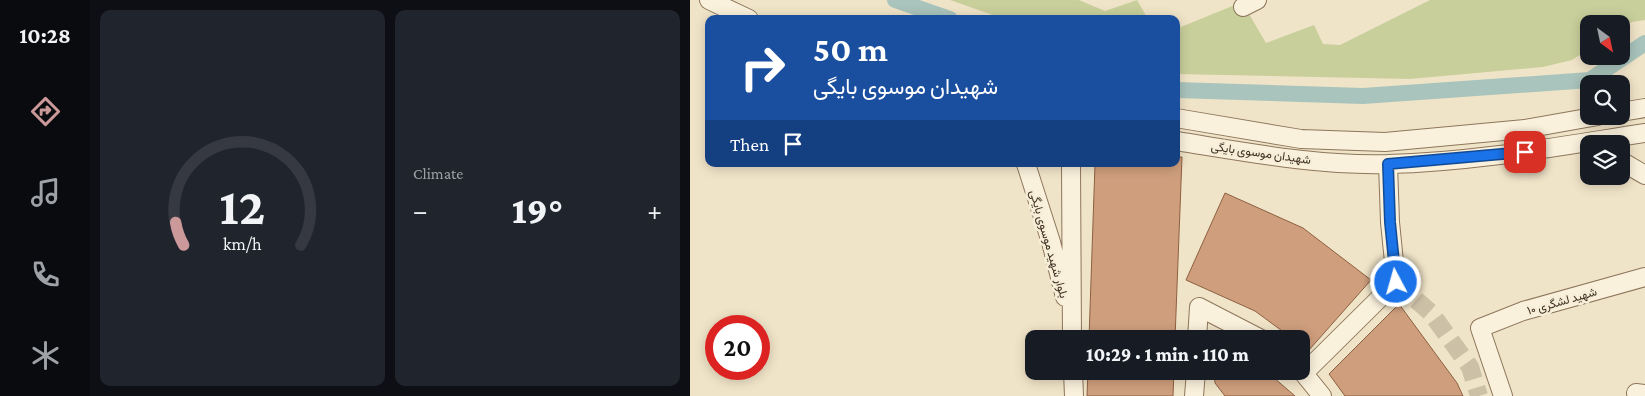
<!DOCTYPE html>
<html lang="en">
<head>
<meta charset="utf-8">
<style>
	body { margin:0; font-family:"Crimson Pro",Vazirmatn,serif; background:#20242c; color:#f1f3f6; height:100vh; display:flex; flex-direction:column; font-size:19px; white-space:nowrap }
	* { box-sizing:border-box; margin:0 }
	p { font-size:16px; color:#9ea1a6 }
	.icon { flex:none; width:28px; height:28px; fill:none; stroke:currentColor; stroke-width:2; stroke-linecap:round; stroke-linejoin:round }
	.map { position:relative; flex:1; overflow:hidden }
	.details { display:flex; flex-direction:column; gap:10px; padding:10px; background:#0d0f14; width:600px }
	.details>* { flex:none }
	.guide { position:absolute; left:15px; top:15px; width:475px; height:152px; border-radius:10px; box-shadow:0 2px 12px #0003; background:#1a4fa0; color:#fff; overflow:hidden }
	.needle { width:32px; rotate:147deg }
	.controls { position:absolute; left:890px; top:15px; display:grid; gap:10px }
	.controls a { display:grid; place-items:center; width:50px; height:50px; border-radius:10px; background:#171b24; box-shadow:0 2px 12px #0003; font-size:25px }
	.speed { position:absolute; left:15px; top:315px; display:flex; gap:10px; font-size:25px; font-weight:700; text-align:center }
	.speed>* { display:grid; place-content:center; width:65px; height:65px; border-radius:50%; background:#171b24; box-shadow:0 2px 12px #0003; line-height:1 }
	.speed .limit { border:8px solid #d22; background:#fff; color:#111 }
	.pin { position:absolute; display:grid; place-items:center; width:42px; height:42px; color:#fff; margin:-21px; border-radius:10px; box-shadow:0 2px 8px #0006 }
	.me { position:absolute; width:55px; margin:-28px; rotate:354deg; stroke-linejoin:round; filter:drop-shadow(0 0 4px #0008) }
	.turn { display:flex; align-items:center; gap:18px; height:105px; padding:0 25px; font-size:22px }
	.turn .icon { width:65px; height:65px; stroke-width:2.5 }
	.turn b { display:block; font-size:35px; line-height:42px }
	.then { display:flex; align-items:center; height:48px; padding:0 25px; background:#0003; gap:10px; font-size:19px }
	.big { font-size:38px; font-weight:800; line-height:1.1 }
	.details .widget { flex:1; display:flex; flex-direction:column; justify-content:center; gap:8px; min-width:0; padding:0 18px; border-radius:10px; background:#20242c }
	.details .dial { align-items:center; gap:0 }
	.dial svg { height:130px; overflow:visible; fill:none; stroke:#363941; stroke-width:7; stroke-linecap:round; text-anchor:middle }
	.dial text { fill:#f1f3f6; stroke:none }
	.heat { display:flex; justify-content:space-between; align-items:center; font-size:28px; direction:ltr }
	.details .tiles { flex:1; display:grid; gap:10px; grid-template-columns:repeat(2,1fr) }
	.trip { position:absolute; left:335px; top:330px; width:285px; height:50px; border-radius:10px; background:#171b24; box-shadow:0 2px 12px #0003; font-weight:800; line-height:50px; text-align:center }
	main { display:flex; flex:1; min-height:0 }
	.tab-bar { display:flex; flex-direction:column; width:90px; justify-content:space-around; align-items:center; background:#090b0e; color:#9ea1a6 }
	.tab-bar .icon { width:35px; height:35px }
	.tab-bar .on { color:#cc999b }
	.tab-bar b { font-size:22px; color:#f1f3f6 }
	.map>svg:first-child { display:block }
	.green { fill:#c9cf9b }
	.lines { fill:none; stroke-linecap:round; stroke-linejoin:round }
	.canal { stroke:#a9c4bc; stroke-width:16 }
	.building { fill:#cf9f7d; stroke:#8d5f41 }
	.minor-tunnel { stroke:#ccc0a6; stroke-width:18; stroke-dasharray:18 9; stroke-linecap:butt }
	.minor-casing { stroke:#8d765c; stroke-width:20 }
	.minor { stroke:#faf1dc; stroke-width:18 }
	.route-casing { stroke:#114b97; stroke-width:12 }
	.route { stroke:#1a73e8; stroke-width:9 }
	.labels { text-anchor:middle; stroke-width:5; stroke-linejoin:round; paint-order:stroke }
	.street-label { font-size:12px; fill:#3d2e20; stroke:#f7eed8 }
</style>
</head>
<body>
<main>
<nav class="tab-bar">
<b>10:28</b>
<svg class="icon on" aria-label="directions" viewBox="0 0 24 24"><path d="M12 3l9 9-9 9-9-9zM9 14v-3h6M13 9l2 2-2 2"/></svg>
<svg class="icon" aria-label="music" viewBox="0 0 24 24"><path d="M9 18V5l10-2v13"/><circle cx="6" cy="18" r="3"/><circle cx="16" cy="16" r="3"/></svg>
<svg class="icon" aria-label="phone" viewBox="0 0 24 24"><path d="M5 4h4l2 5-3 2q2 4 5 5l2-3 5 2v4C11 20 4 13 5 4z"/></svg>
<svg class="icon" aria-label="climate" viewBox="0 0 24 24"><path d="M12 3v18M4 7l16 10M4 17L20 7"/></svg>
</nav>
<section class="details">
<div class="tiles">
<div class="widget dial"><svg viewBox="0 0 100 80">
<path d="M14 69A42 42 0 1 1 86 69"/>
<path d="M14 69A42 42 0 0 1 9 55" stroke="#cc999b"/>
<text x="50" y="56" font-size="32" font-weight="700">12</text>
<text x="50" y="72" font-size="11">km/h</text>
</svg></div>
<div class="widget"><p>Climate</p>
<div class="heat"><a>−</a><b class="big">19°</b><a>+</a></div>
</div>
</div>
</section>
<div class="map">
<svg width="955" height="396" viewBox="0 0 955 396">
	<rect width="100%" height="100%" fill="#f0e4c8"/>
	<path class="green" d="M 260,0 L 389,0 L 415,11 L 447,0 L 458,19 L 314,19 Z
		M 740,0 L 955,0 L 955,20 L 942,22 L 931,29 L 931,24 L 899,24 L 899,49 L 882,60 L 853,67 L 720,79 L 486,74 L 486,29 L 552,2 L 576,43 L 624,25 L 633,44 L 650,45 Z"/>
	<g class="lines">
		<path class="canal" d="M 205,0 L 260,19
			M 486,90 L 673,96 L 900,80 L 955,43"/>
	</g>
	<path class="building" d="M 486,157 L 492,157 L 485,339 L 399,339 L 405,164 L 486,164 Z
		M 535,193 L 613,228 L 681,280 L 619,350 L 611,345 L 611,339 L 603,339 L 565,311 L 496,280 Z
		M 709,304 L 767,383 L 773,396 L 655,396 L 639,374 Z
		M 398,371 L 484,371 L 483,396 L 397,396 Z
		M 576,371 L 605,396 L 535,396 L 525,383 L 524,371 Z"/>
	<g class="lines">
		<path class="minor-tunnel" d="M 706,282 L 741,313 L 780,367 L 789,396"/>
		<defs>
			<path id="minor" d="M 19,0 L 59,19
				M 553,7 L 567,0
				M 931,112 L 955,108
				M 486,118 L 611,139 L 695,142 L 835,129 L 908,116
				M 486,141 C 556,152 627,166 698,164 C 784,162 870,146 955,133
				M 931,161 L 955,175
				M 336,164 L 361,242 L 375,297
				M 381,164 L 382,339
				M 507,339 L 509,307 L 571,339
				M 611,370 L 632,396
				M 383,371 L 384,396
				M 614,373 L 706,282 L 700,222 L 698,164
				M 946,393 L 955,394
				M 504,396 L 506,371
				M 813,396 L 790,328 L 833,311 L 955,277"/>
		</defs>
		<use href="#minor" class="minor-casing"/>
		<use href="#minor" class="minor"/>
	</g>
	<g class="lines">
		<defs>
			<path id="route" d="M 706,282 L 700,222 L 698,164 L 835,152"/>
		</defs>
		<use href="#route" class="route-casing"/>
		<use href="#route" class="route"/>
	</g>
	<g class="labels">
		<g class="street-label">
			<text transform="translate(571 153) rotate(8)" y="4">شهیدان موسوی بایگی</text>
			<text transform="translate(359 244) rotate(74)" y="4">بلوار شهید موسوی بایگی</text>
			<text transform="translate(872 301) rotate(-16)" y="4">شهید لشگری ۱۰</text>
		</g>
	</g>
</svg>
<div class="controls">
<a><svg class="needle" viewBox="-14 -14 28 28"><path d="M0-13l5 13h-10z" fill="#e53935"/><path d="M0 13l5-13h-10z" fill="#9ea1a6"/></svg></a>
<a><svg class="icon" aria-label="search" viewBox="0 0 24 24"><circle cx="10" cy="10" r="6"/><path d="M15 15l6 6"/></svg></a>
<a><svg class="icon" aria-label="layers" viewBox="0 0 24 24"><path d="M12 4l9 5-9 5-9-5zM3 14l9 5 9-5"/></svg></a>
</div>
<div class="speed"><div class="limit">20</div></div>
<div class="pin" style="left:835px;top:152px;background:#d93025"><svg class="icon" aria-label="arrive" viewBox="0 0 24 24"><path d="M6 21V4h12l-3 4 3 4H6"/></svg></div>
<svg class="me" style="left:706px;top:282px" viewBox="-20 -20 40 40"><circle r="17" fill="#1a73e8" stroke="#fff" stroke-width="3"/><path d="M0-11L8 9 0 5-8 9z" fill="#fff"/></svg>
<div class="trip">10:29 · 1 min · 110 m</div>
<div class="guide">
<div class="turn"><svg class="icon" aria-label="right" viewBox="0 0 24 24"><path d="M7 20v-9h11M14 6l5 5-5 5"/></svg><div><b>50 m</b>شهیدان موسوی بایگی</div></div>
<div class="then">Then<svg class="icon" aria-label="arrive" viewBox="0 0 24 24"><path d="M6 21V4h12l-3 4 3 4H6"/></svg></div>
</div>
</div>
</main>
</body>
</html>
